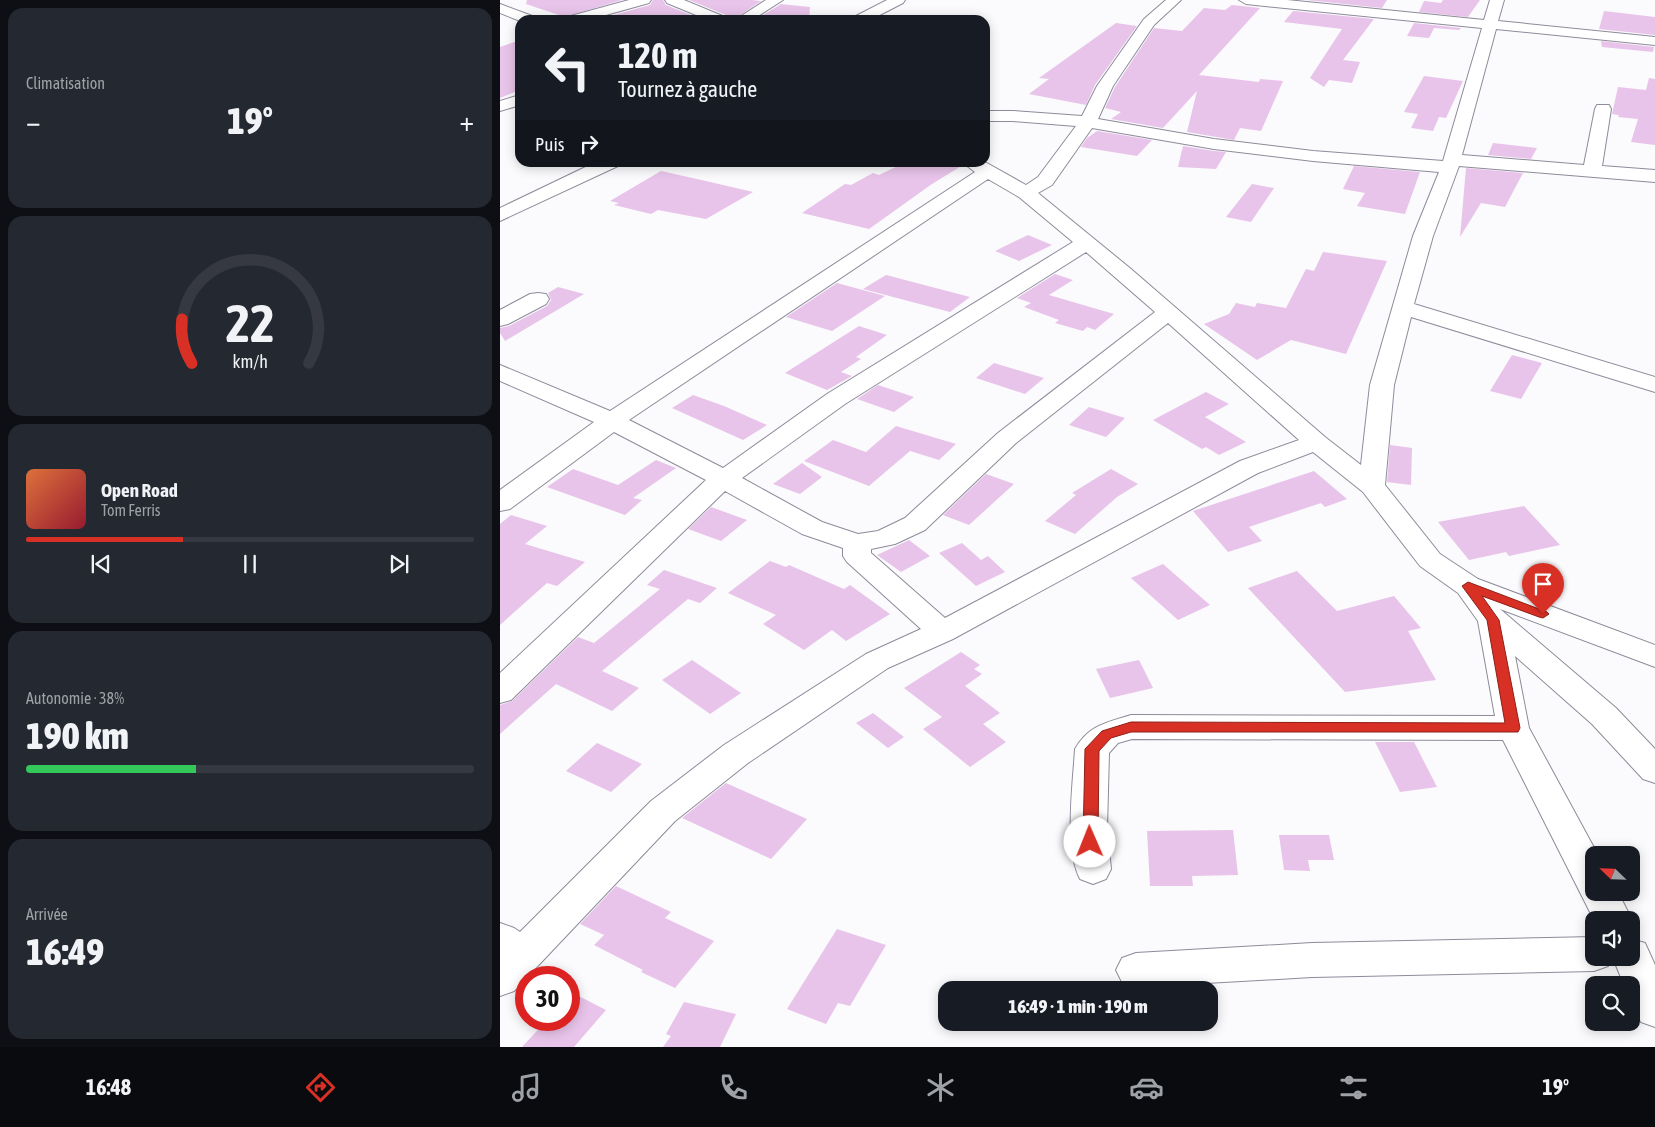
<!DOCTYPE html>
<html lang="fr">
<head>
<meta charset="utf-8">
<style>
	body { margin:0; font-family:"Asap Condensed",sans-serif; background:#242831; color:#f1f3f6; height:100vh; display:flex; flex-direction:column; font-size:19px; white-space:nowrap }
	* { box-sizing:border-box; margin:0 }
	p { font-size:16px; color:#9ea1a6 }
	.icon { flex:none; width:28px; height:28px; fill:none; stroke:currentColor; stroke-width:2; stroke-linecap:round; stroke-linejoin:round }
	.map { position:relative; flex:1; overflow:hidden }
	.side { display:flex; flex-direction:column; gap:8px; padding:8px; background:#0d0f14; width:500px }
	.side>* { flex:none }
	.hud { position:absolute; left:15px; top:15px; width:475px; height:152px; border-radius:15px; box-shadow:0 2px 12px #0003; background:#171b24; color:#f1f3f6; overflow:hidden }
	.needle { width:32px; rotate:293deg }
	.fabs { position:absolute; left:1085px; top:846px; display:grid; gap:10px }
	.fabs a { display:grid; place-items:center; width:55px; height:55px; border-radius:10px; background:#171b24; box-shadow:0 2px 12px #0003; font-size:25px }
	.speed { position:absolute; left:15px; top:966px; display:flex; gap:10px; font-size:25px; font-weight:700; text-align:center }
	.speed>* { display:grid; place-content:center; width:65px; height:65px; border-radius:50%; background:#171b24; box-shadow:0 2px 12px #0003; line-height:1 }
	.speed .limit { border:8px solid #d22; background:#fff; color:#111 }
	.pin { position:absolute; display:grid; place-items:center; width:42px; height:42px; color:#fff; margin:-51px -21px; border-radius:50% 50% 50% 0; rotate:-45deg; box-shadow:0 0 5px #0007 }
	.pin .icon { rotate:45deg }
	.me { position:absolute; width:55px; margin:-28px; rotate:359deg; stroke-linejoin:round; filter:drop-shadow(0 0 4px #0008) }
	.turn { display:flex; align-items:center; gap:18px; height:105px; padding:0 20px; font-size:22px }
	.turn .icon { width:65px; height:65px; stroke-width:2.5 }
	.turn b { display:block; font-size:35px; line-height:42px }
	.then { display:flex; align-items:center; height:48px; padding:0 20px; background:#0003; gap:10px; font-size:19px }
	.big { font-size:38px; font-weight:800; line-height:1.1 }
	.side .widget { flex:1; display:flex; flex-direction:column; justify-content:center; gap:8px; min-width:0; padding:0 18px; border-radius:15px; background:#242831 }
	.side .dial { align-items:center; gap:0 }
	.dial svg { height:130px; overflow:visible; fill:none; stroke:#363941; stroke-width:7; stroke-linecap:round; text-anchor:middle }
	.dial text { fill:#f1f3f6; stroke:none }
	.song { display:flex; align-items:center; gap:15px }
	.cover { width:60px; height:60px; border-radius:8px; background:linear-gradient(135deg,hsl(20 70% 55%),hsl(350 70% 35%)) }
	.played { height:5px; border-radius:2px; background:linear-gradient(90deg,#d93025 35%,#363941 35%) }
	.keys { display:flex; justify-content:space-around; direction:ltr }
	.heat { display:flex; justify-content:space-between; align-items:center; font-size:28px; direction:ltr }
	.charge { height:8px; border-radius:4px; background:linear-gradient(90deg,#34c759 38%,#363941 0) }
	.trip { position:absolute; left:438px; top:981px; width:280px; height:50px; border-radius:15px; background:#171b24; box-shadow:0 2px 12px #0003; font-weight:800; line-height:50px; text-align:center }
	.dock { display:flex; height:80px; justify-content:space-around; align-items:center; background:#090b0e; color:#9ea1a6 }
	.dock .icon { width:35px; height:35px }
	.dock .active { color:#d93025 }
	.dock b { font-size:22px; color:#f1f3f6 }
	main { display:flex; flex:1; min-height:0 }
	.map>svg:first-child { display:block }
	.building { fill:#e8c4ea }
	.lines { fill:none; stroke-linecap:round; stroke-linejoin:round }
	.minor-casing { stroke:#8e8b9a; stroke-width:2 }
	.minor { fill:#fff; fill-rule:evenodd }
	.route { fill:#d93025; stroke:#8d1f18 }
</style>
</head>
<body>
<main>
<section class="side">
<div class="widget"><p>Climatisation</p>
<div class="heat"><a>−</a><b class="big">19°</b><a>+</a></div>
</div>
<div class="widget dial"><svg viewBox="0 0 100 80">
<path d="M14 69A42 42 0 1 1 86 69"/>
<path d="M14 69A42 42 0 0 1 8 42" stroke="#d93025"/>
<text x="50" y="56" font-size="32" font-weight="700">22</text>
<text x="50" y="72" font-size="11">km/h</text>
</svg></div>
<div class="widget">
<div class="song"><i class="cover"></i><div><b>Open Road</b><p>Tom Ferris</p></div></div>
<div class="played"></div>
<div class="keys"><svg class="icon" aria-label="previous" viewBox="0 0 24 24"><path d="M18 5L8 12l10 7zM5 5v14"/></svg><svg class="icon" aria-label="pause" viewBox="0 0 24 24"><path d="M8 5v14M16 5v14"/></svg><svg class="icon" aria-label="next" viewBox="0 0 24 24"><path d="M6 5l10 7-10 7zM19 5v14"/></svg></div>
</div>
<div class="widget"><p>Autonomie · 38%</p><b class="big">190 km</b><div class="charge"></div></div>
<div class="widget"><p>Arrivée</p><b class="big">16:49</b></div>
</section>
<div class="map">
<svg width="1155" height="1047" viewBox="0 0 1155 1047">
	<rect width="100%" height="100%" fill="#fbfafd"/>
	<path class="building" d="M 27,0 L 122,0 L 65,17 L 26,4 Z
		M 153,0 L 163,0 L 166,5 L 203,20 L 95,20 L 150,5 Z
		M 189,0 L 252,0 L 261,1 L 233,20 L 229,20 L 226,15 Z
		M 806,0 L 887,0 L 882,8 Z
		M 943,0 L 980,0 L 968,17 L 919,12 L 924,1 L 941,3 Z
		M 281,4 L 310,7 L 309,20 L 255,20 Z
		M 732,5 L 760,8 L 699,75 L 759,82 L 760,79 L 783,81 L 761,131 L 740,128 L 734,140 L 687,132 L 697,91 L 663,128 L 611,119 L 621,112 L 605,108 L 615,87 L 654,28 L 682,31 L 704,8 L 725,10 Z
		M 793,11 L 874,19 L 843,60 L 860,62 L 852,83 L 829,80 L 824,87 L 810,78 L 842,29 L 784,22 Z
		M 1104,11 L 1155,17 L 1155,35 L 1099,29 Z
		M 616,23 L 637,26 L 595,85 L 586,105 L 529,94 L 549,79 L 539,78 Z
		M 914,23 L 961,28 L 959,30 L 934,28 L 929,38 L 907,36 Z
		M 20,40 L 20,90 L 0,98 L 0,47 Z
		M 1101,41 L 1154,47 L 1153,52 L 1102,47 Z
		M 924,76 L 963,81 L 946,118 L 939,117 L 933,131 L 911,128 L 918,114 L 904,112 Z
		M 1149,78 L 1155,79 L 1155,145 L 1131,142 L 1138,119 L 1118,117 L 1119,115 L 1112,114 L 1118,87 L 1146,90 Z
		M 597,131 L 652,140 L 637,156 L 581,147 L 587,138 Z
		M 993,143 L 1037,148 L 1031,159 L 988,155 Z
		M 683,146 L 714,151 L 726,152 L 716,169 L 678,167 Z
		M 406,162 L 460,162 L 463,165 L 432,184 L 369,229 L 302,213 L 345,184 L 351,185 L 373,173 L 379,175 Z
		M 854,166 L 920,172 L 905,214 L 857,206 L 865,193 L 843,189 Z
		M 966,168 L 1023,173 L 1005,207 L 981,203 L 960,237 Z
		M 161,171 L 206,181 L 253,192 L 206,219 L 158,210 L 151,214 L 114,205 L 119,203 L 110,201 Z
		M 752,184 L 774,188 L 751,222 L 726,217 Z
		M 528,235 L 552,245 L 519,261 L 495,251 Z
		M 823,252 L 887,261 L 846,354 L 791,340 L 757,360 L 704,324 L 729,314 L 736,303 L 755,307 L 757,303 L 786,308 L 806,269 L 814,271 Z
		M 555,274 L 573,280 L 549,295 L 614,314 L 595,330 L 587,327 L 583,331 L 555,323 L 559,320 L 524,307 L 531,303 L 517,298 Z
		M 386,275 L 470,297 L 450,312 L 363,289 Z
		M 337,283 L 385,296 L 332,331 L 286,317 Z
		M 58,287 L 84,294 L 5,341 L 0,333 L 0,328 L 9,326 L 47,306 L 51,300 L 48,293 Z
		M 359,326 L 387,335 L 356,357 L 361,359 L 341,372 L 352,376 L 327,390 L 285,373 Z
		M 1012,355 L 1042,363 L 1021,399 L 990,391 Z
		M 494,363 L 544,378 L 525,394 L 476,378 Z
		M 378,385 L 414,397 L 394,412 L 357,399 Z
		M 706,392 L 729,404 L 705,417 L 746,442 L 719,455 L 706,447 L 702,449 L 653,420 Z
		M 193,395 L 224,406 L 267,425 L 243,440 L 172,408 Z
		M 589,407 L 625,418 L 606,437 L 569,425 Z
		M 396,426 L 456,444 L 439,460 L 410,451 L 369,486 L 304,461 L 333,440 L 366,452 Z
		M 890,445 L 912,448 L 911,485 L 887,482 Z
		M 156,460 L 176,468 L 133,498 L 142,500 L 125,515 L 47,487 L 73,469 L 118,485 Z
		M 302,463 L 322,477 L 300,494 L 273,484 Z
		M 611,469 L 638,484 L 617,497 L 575,534 L 545,521 L 576,495 L 572,493 Z
		M 814,471 L 847,499 L 825,507 L 821,503 L 749,527 L 762,541 L 728,552 L 693,511 Z
		M 486,474 L 514,484 L 469,525 L 443,515 Z
		M 1024,506 L 1060,545 L 1009,556 L 1006,552 L 969,560 L 938,522 Z
		M 211,507 L 247,520 L 221,541 L 188,529 Z
		M 11,515 L 47,526 L 25,544 L 85,562 L 57,586 L 47,583 L 0,625 L 0,524 Z
		M 409,540 L 430,556 L 401,572 L 377,555 Z
		M 462,543 L 481,560 L 488,556 L 505,572 L 476,586 L 439,553 Z
		M 270,561 L 286,567 L 289,565 L 344,589 L 350,585 L 390,614 L 346,641 L 332,630 L 304,650 L 263,624 L 276,615 L 228,593 Z
		M 663,564 L 710,605 L 678,620 L 631,578 Z
		M 164,570 L 217,588 L 200,603 L 188,599 L 102,671 L 139,688 L 112,711 L 56,684 L 0,734 L 0,705 L 12,701 L 78,637 L 94,643 L 160,589 L 147,585 Z
		M 797,571 L 837,611 L 894,596 L 921,628 L 908,631 L 936,680 L 845,692 L 748,588 Z
		M 461,652 L 480,665 L 474,669 L 482,674 L 465,686 L 500,713 L 483,724 L 506,742 L 470,767 L 423,729 L 442,717 L 404,688 Z
		M 192,660 L 241,693 L 210,714 L 162,680 Z
		M 639,660 L 653,688 L 610,698 L 596,669 Z
		M 373,713 L 404,737 L 388,748 L 356,723 Z
		M 875,742 L 914,742 L 937,787 L 900,792 Z
		M 97,743 L 142,764 L 111,792 L 66,771 Z
		M 226,783 L 307,819 L 271,859 L 182,818 Z
		M 733,830 L 738,875 L 692,876 L 693,886 L 650,886 L 647,831 Z
		M 779,835 L 829,835 L 834,860 L 808,860 L 810,871 L 784,870 Z
		M 116,886 L 171,912 L 165,918 L 214,941 L 175,988 L 141,972 L 143,970 L 94,945 L 104,935 L 80,924 Z
		M 337,929 L 386,945 L 350,1006 L 338,1003 L 326,1024 L 287,1009 Z
		M 69,991 L 106,1010 L 74,1047 L 22,1047 L 47,1020 L 69,1020 Z
		M 184,1002 L 236,1014 L 220,1047 L 163,1047 L 171,1036 L 166,1034 Z"/>
	<g class="lines">
		<defs>
			<path id="minor" d="M 129,0 L 151,0 L 149,3 L 88,20 L 65,20 L 67,17 Z
				M 165,0 L 184,0 L 225,17 L 227,20 L 208,20 L 167,3 Z
				M 266,0 L 283,0 L 252,20 L 235,20 Z
				M 387,0 L 405,0 L 403,3 L 370,20 L 352,20 L 354,17 Z
				M 666,0 L 681,0 L 654,25 L 613,86 L 598,119 L 714,139 L 813,151 L 943,161 L 982,28 L 746,4 L 739,0 L 787,0 L 984,20 L 990,0 L 1004,0 L 998,21 L 1155,37 L 1155,45 L 996,29 L 962,155 L 1084,165 L 1095,109 L 1097,105 L 1109,105 L 1111,109 L 1102,166 L 1155,170 L 1155,182 L 959,166 L 933,236 L 914,304 L 1155,377 L 1155,392 L 911,317 L 894,385 L 885,485 L 940,554 L 978,579 L 1155,645 L 1155,667 L 1000,609 L 1116,708 L 1155,749 L 1155,783 L 1143,779 L 1092,724 L 1015,656 L 1029,728 L 1098,855 L 1094,855 L 1094,892 L 1118,892 L 1132,920 L 1131,921 L 1094,920 L 1003,740 L 632,739 L 618,743 L 609,753 L 607,828 L 611,869 L 606,879 L 593,884 L 580,879 C 564,848 573,784 575,749 C 589,725 606,723 631,715 L 995,716 L 978,621 L 958,593 L 920,566 L 863,492 L 813,452 L 758,473 L 453,639 L 388,668 L 248,763 L 175,821 L 14,991 L 0,996 L 0,923 L 14,928 L 20,932 L 151,801 L 224,745 L 366,654 L 421,629 L 347,562 L 343,556 L 343,548 L 302,534 L 225,491 L 11,700 L 0,703 L 0,673 L 206,480 L 114,432 L 10,509 L 0,511 L 0,490 L 94,422 L 0,381 L 0,365 L 110,411 L 475,172 L 462,162 L 485,162 L 526,185 L 538,177 L 576,126 L 513,121 L 485,121 L 485,111 L 513,111 L 582,116 L 597,86 L 644,19 ZM 592,128 L 714,149 L 813,161 L 939,172 L 913,236 L 870,385 L 861,465 L 825,437 L 631,269 L 538,193 L 552,185 ZM 488,179 L 519,197 L 573,242 L 327,394 L 223,468 L 129,420 ZM 586,252 L 655,312 L 498,433 L 405,518 L 378,531 L 358,534 L 322,522 L 242,478 L 345,404 ZM 668,323 L 799,440 L 740,461 L 445,618 L 371,553 L 371,549 L 395,544 L 425,530 L 516,443 Z
				M 0,4 L 35,17 L 37,20 L 20,21 L 0,13 Z
				M 20,95 L 20,105 L 0,111 L 0,101 Z
				M 96,162 L 121,162 L 118,166 L 0,221 L 0,208 Z
				M 38,293 L 46,294 L 49,299 L 46,304 L 8,324 L 0,326 L 0,310 L 30,294 Z
				M 1094,937 L 1094,958 L 1112,958 L 1108,966 L 1094,971 L 812,977 L 636,987 L 622,982 L 616,970 L 622,958 L 636,953 L 812,943 Z
				M 1131,939 L 1145,943 L 1155,965 L 1155,1027 L 1141,1022 L 1131,1001 L 1131,985 L 1124,985 L 1113,958 L 1131,958 Z"/>
		</defs>
		<use href="#minor" class="minor-casing"/>
		<use href="#minor" class="minor"/>
	</g>
	<path class="route" d="M 968,582 L 1047,612 L 1049,614 L 1043,618 L 1039,617 L 982,596 L 999,620 L 1020,728 L 1018,732 L 631,732 L 611,738 L 599,751 L 598,842 L 596,846 L 590,848 L 585,846 L 583,842 L 585,749 L 602,731 L 631,722 L 1005,723 L 987,620 L 962,586 Z"/>
</svg>
<div class="fabs">
<a><svg class="needle" viewBox="-14 -14 28 28"><path d="M0-13l5 13h-10z" fill="#e53935"/><path d="M0 13l5-13h-10z" fill="#9ea1a6"/></svg></a>
<a><svg class="icon" aria-label="sound" viewBox="0 0 24 24"><path d="M4 9h4l5-4v14l-5-4H4zM17 9q2 3 0 6"/></svg></a>
<a><svg class="icon" aria-label="search" viewBox="0 0 24 24"><circle cx="10" cy="10" r="6"/><path d="M15 15l6 6"/></svg></a>
</div>
<div class="speed"><div class="limit">30</div></div>
<div class="pin" style="left:1043px;top:614px;background:#d93025"><svg class="icon" aria-label="arrive" viewBox="0 0 24 24"><path d="M6 21V4h12l-3 4 3 4H6"/></svg></div>
<svg class="me" style="left:590px;top:842px" viewBox="-20 -20 40 40"><circle r="19" fill="#fff"/><path d="M0-13L10 11 0 6-10 11z" fill="#d93025"/></svg>
<div class="trip">16:49 · 1 min · 190 m</div>
<div class="hud">
<div class="turn"><svg class="icon" aria-label="left" viewBox="0 0 24 24"><path d="M17 20v-9H6M10 6l-5 5 5 5"/></svg><div><b>120 m</b>Tournez à gauche</div></div>
<div class="then">Puis<svg class="icon" aria-label="right" viewBox="0 0 24 24"><path d="M7 20v-9h11M14 6l5 5-5 5"/></svg></div>
</div>
</div>
</main>
<nav class="dock">
<b>16:48</b>
<svg class="icon active" aria-label="directions" viewBox="0 0 24 24"><path d="M12 3l9 9-9 9-9-9zM9 14v-3h6M13 9l2 2-2 2"/></svg>
<svg class="icon" aria-label="music" viewBox="0 0 24 24"><path d="M9 18V5l10-2v13"/><circle cx="6" cy="18" r="3"/><circle cx="16" cy="16" r="3"/></svg>
<svg class="icon" aria-label="phone" viewBox="0 0 24 24"><path d="M5 4h4l2 5-3 2q2 4 5 5l2-3 5 2v4C11 20 4 13 5 4z"/></svg>
<svg class="icon" aria-label="climate" viewBox="0 0 24 24"><path d="M12 3v18M4 7l16 10M4 17L20 7"/></svg>
<svg class="icon" aria-label="car" viewBox="0 0 24 24"><path d="M5 17H2v-5l4-1 3-4h7l3 4 3 1v5h-3M9 17h6M6 11h13"/><circle cx="7" cy="17" r="2"/><circle cx="17" cy="17" r="2"/></svg>
<svg class="icon" aria-label="filters" viewBox="0 0 24 24"><path d="M4 7h16M4 17h16"/><circle cx="9" cy="7" r="2"/><circle cx="15" cy="17" r="2"/></svg>
<b>19°</b>
</nav>
</body>
</html>
